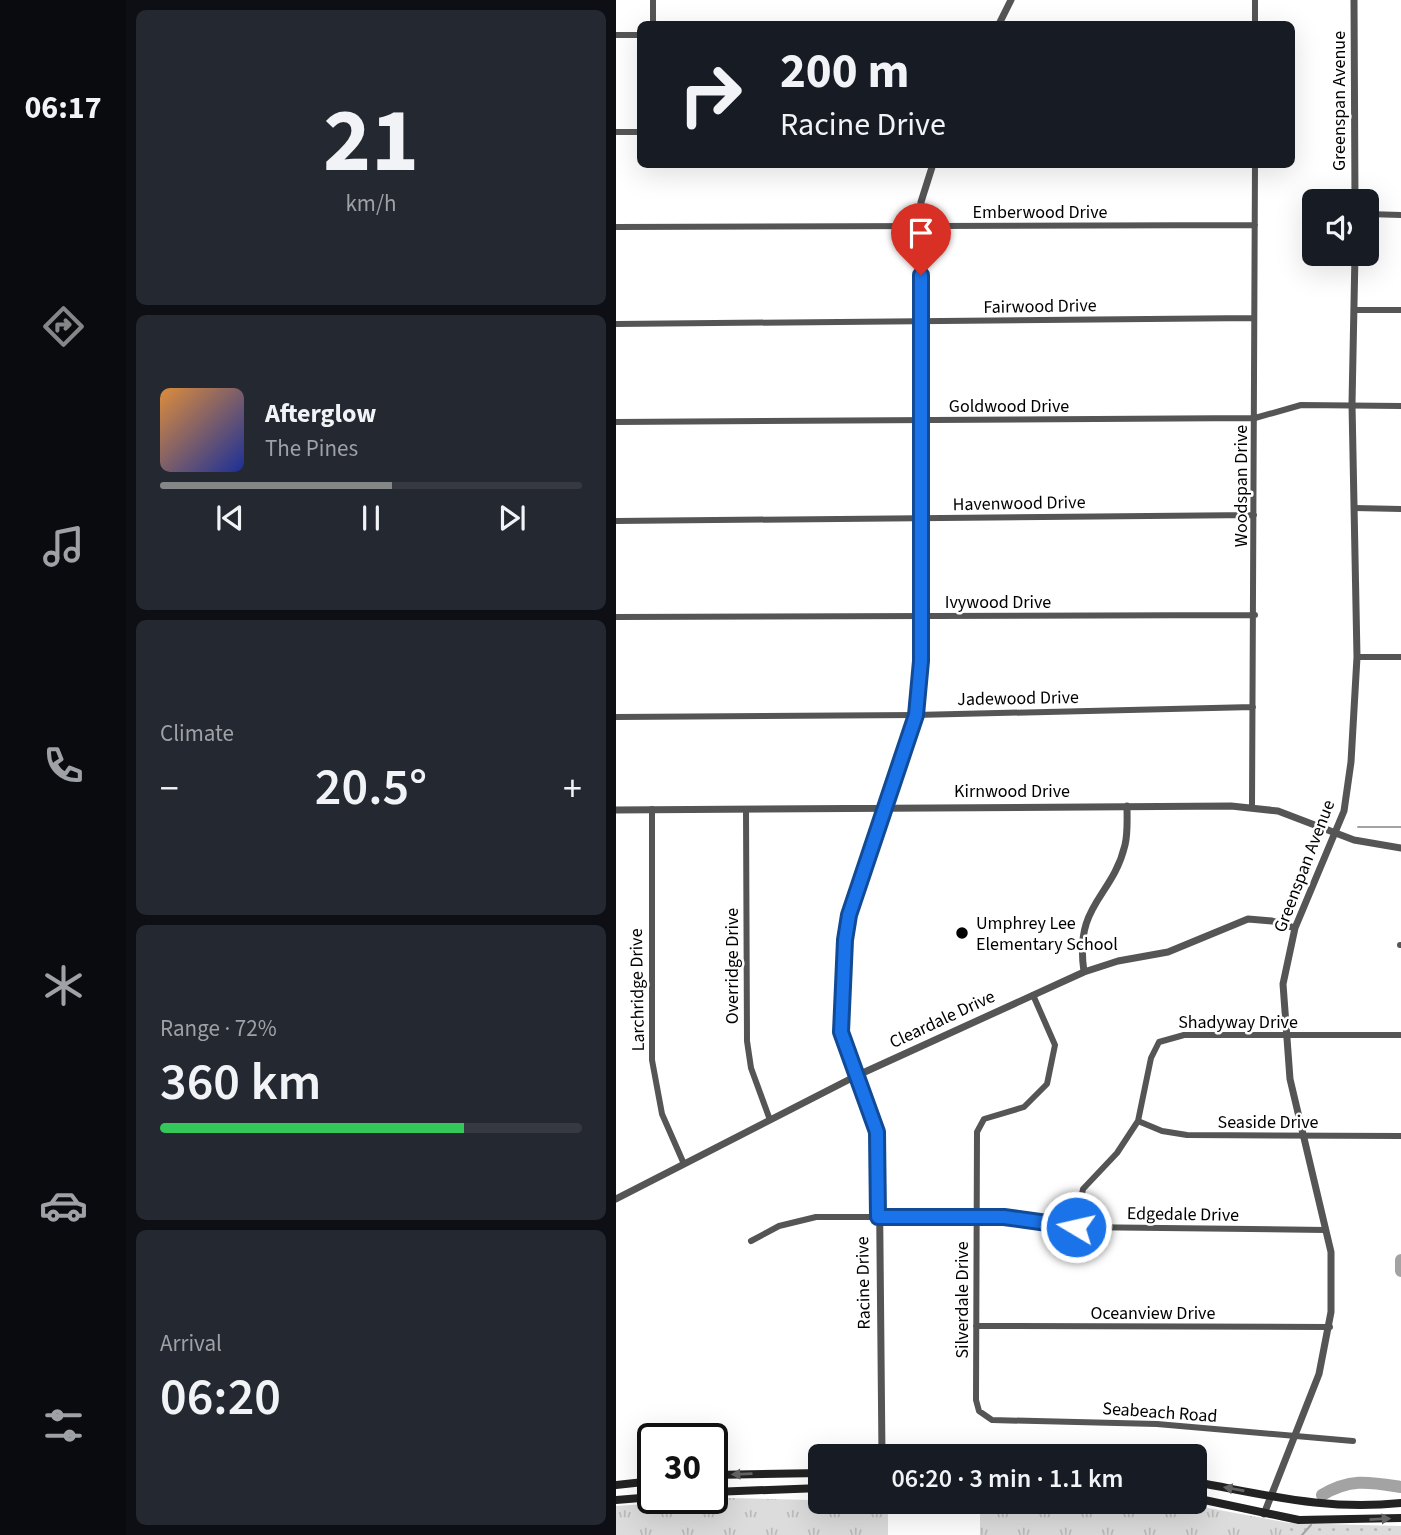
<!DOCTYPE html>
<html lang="en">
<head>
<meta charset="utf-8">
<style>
	body { margin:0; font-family:"Source Sans 3",sans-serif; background:#242831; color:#f1f3f6; height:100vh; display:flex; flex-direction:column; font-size:26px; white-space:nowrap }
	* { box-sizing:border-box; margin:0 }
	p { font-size:23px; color:#9ea1a6 }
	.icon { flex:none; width:38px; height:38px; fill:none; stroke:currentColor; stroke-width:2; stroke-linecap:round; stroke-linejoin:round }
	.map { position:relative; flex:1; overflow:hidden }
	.drawer { display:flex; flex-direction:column; gap:10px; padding:10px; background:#0d0f14; width:490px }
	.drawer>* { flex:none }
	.hud { position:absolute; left:21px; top:21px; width:658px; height:147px; border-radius:10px; box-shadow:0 7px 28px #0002; background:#171b24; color:#f1f3f6; overflow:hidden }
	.controls { position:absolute; left:686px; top:189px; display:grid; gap:14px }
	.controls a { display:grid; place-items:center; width:77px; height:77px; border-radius:10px; background:#171b24; box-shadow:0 7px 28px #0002; font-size:35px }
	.speed { position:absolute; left:21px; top:1423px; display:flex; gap:14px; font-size:35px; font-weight:700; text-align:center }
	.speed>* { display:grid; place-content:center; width:91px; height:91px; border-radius:50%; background:#171b24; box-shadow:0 7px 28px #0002; line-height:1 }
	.speed .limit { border:4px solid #111; border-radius:10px; background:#fff; color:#111 }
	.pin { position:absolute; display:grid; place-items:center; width:60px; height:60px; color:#fff; margin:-72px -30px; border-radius:50% 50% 50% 0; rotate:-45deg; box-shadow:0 0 7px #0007 }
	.pin .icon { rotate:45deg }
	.me { position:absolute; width:77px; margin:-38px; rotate:279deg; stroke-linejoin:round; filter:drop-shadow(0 0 5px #0008) }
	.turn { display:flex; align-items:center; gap:24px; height:147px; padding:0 28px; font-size:32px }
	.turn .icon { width:91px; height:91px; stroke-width:2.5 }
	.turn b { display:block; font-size:49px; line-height:60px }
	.big { font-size:52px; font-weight:600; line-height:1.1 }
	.drawer .tile { flex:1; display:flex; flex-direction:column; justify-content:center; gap:10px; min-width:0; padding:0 24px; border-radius:10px; background:#242831 }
	.drawer .dial { align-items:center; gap:0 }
	.dial b { font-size:91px; line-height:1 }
	.song { display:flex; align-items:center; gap:21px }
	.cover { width:84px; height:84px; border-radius:10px; background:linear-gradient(135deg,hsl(30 70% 55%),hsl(230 70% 35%)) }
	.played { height:7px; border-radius:4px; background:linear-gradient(90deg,#858687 55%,#363941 55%) }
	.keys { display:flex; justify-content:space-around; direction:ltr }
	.heat { display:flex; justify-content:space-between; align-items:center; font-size:38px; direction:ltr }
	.charge { height:10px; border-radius:5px; background:linear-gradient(90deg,#34c759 72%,#363941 0) }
	.trip { position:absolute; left:192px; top:1444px; width:399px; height:70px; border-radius:10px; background:#171b24; box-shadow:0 7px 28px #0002; font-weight:600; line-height:70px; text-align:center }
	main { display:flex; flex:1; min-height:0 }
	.tabs { display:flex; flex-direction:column; width:126px; justify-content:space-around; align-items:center; background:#090b0e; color:#9ea1a6 }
	.tabs .icon { width:49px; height:49px }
	.tabs .active { color:#858687 }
	.tabs b { font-size:32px; color:#f1f3f6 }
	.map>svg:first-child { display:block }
	.grass { fill:url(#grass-tufts) }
	.park { fill:url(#park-dots) }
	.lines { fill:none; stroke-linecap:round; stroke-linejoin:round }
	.stream { stroke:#a3a3a3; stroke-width:2 }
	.river { stroke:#a3a3a3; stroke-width:12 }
	.minor { stroke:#555; stroke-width:6 }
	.tertiary { stroke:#555; stroke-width:7 }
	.secondary { stroke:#222; stroke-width:8 }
	.oneway { fill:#646464 }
	.route-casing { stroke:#114b97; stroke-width:18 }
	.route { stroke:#1a73e8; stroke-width:12 }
	.poi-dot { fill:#000; stroke:#fff; stroke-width:2.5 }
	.labels { text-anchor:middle; stroke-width:5; stroke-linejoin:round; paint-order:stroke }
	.street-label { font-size:18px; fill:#000; stroke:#fff }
	.poi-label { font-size:18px; fill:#000; stroke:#fff; text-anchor:start }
</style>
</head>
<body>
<main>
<nav class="tabs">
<b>06:17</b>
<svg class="icon active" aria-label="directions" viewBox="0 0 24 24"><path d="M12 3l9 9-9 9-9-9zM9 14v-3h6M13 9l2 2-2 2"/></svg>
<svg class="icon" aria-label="music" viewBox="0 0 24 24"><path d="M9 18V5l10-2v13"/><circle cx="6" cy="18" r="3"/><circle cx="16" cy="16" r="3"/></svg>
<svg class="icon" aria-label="phone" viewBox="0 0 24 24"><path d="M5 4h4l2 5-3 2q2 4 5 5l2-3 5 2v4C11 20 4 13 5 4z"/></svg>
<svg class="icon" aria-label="climate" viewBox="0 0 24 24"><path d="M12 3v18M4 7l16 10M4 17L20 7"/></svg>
<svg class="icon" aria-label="car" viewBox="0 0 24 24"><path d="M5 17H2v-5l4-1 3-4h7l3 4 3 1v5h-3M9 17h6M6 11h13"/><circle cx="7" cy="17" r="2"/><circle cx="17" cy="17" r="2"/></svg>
<svg class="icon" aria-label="filters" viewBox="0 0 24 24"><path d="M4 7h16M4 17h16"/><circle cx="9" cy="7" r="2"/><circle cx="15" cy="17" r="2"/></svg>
</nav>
<section class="drawer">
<div class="tile dial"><b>21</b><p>km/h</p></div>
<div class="tile">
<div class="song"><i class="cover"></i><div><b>Afterglow</b><p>The Pines</p></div></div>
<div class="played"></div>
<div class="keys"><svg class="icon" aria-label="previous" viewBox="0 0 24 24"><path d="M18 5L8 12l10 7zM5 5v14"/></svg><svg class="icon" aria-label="pause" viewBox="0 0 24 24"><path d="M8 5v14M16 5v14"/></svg><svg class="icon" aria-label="next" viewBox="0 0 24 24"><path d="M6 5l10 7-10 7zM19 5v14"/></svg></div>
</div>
<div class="tile"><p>Climate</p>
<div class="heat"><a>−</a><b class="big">20.5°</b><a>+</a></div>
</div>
<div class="tile"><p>Range · 72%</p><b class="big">360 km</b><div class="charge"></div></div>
<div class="tile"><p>Arrival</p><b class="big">06:20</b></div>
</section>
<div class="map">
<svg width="785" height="1535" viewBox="0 0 785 1535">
	<defs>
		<pattern id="grass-tufts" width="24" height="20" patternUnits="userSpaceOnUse" patternTransform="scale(1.75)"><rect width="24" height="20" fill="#dcdcdc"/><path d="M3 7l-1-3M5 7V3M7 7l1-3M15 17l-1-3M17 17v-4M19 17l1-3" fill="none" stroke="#bbb"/></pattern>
		<pattern id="park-dots" width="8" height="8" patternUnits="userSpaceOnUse" patternTransform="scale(1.75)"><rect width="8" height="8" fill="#dcdcdc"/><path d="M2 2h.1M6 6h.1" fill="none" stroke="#bbb" stroke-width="1.8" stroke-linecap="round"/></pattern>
	</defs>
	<rect width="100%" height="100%" fill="#fff"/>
	<path class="grass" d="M 114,1498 L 272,1502 L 272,1535 L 0,1535 L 0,1506 Z
		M 364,1502 L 565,1503 L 673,1523 L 673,1535 L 364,1535 Z"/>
	<path class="park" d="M 673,1523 L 785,1526 L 785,1535 L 673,1535 Z"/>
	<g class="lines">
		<path class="stream" d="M 742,827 L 785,827
			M 686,1535 L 695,1525"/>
		<path class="river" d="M 785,1260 L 785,1271
			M 706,1495 C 735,1478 753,1482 785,1487"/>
		<path class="minor" d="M 37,24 L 37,0
			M 639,24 L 639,0
			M 0,35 L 24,35
			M 0,132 L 24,132
			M 751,214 L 785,215
			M 0,227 L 639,225
			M 739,310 L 785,310
			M 0,324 L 638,318
			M 0,422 L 639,418 L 685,405 L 785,406
			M 738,508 L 785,509
			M 0,521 L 638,515
			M 0,617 L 639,615
			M 741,657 L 785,657
			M 0,717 L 300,715 L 637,707
			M 636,807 L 639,164
			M 36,809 L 36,1060 L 46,1114 L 68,1164
			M 130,809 L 131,1041 L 135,1068 L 154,1120
			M 784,945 L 785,945
			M 417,995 L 439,1045 L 431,1084 L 408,1107 L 368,1119 L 361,1132 L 360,1400 L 363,1411 L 376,1420 L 541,1424 L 737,1441
			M 522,1121 L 546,1131 L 571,1135 L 785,1136
			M 459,1227 L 467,1189 L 501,1153 L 522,1121 L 535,1058 L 543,1042 L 568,1035 L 785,1035
			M 135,1241 L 163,1226 L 200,1217 L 388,1217 L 459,1227 L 710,1230
			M 360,1326 L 714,1327"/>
		<path class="tertiary" d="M 738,0 L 739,201
			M 383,24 L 395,0
			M 0,810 L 615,806 L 662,811 L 738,840 L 785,848
			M 468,972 C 458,903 496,899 509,845 C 512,833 511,819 511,806
			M 0,1199 L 240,1076 L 468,972 L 502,961 L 552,952 L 632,919 L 656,921 L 679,928
			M 266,1456 L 263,1145 C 258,1105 233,1072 224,1032 L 230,927 L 300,715 L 305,661 L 305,202 L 317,164
			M 648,1514 L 703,1374 L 715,1312 L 715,1252 L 674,1079 L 667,984 L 679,928 L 728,811 L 735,762 L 741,657 L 736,404 L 739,254"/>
		<path class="secondary" d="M 96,1475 L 205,1473
			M 579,1482 C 652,1495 710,1511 785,1503
			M 0,1485 L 37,1481
			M 96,1492 L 205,1488
			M 579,1498 L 683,1520 L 785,1518
			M 0,1500 L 37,1497"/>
	</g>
	<defs><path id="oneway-solid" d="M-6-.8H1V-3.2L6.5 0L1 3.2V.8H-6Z" transform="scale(1.75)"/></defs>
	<g class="oneway">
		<use href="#oneway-solid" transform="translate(126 1474) rotate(178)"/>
		<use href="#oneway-solid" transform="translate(618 1489) rotate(-170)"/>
		<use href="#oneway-solid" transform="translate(764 1519) rotate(-3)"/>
	</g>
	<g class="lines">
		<defs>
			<path id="route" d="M 305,275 L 305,661 L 300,715 L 233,915 L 229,940 L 225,1032 L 261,1132 L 262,1217 L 388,1217 L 460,1227"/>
		</defs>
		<use href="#route" class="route-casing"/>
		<use href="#route" class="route"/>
	</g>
	<circle class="poi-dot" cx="346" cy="933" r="7"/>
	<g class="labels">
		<g class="street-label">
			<text transform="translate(723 101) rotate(-90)" y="6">Greenspan Avenue</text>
			<text x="424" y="218">Emberwood Drive</text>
			<text transform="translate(424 306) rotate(-1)" y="6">Fairwood Drive</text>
			<text x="393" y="412">Goldwood Drive</text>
			<text transform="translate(625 486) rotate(-90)" y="6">Woodspan Drive</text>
			<text transform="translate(403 503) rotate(-1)" y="6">Havenwood Drive</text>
			<text x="382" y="608">Ivywood Drive</text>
			<text transform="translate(402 698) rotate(-1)" y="6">Jadewood Drive</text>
			<text x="396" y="797">Kirnwood Drive</text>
			<text transform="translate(688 866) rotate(-69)" y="6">Greenspan Avenue</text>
			<text transform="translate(116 966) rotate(-90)" y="6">Overridge Drive</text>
			<text transform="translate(21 990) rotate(-91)" y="6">Larchridge Drive</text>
			<text transform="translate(326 1019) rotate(-25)" y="6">Cleardale Drive</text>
			<text x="622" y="1028">Shadyway Drive</text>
			<text x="652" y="1128">Seaside Drive</text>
			<text transform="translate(567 1214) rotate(1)" y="6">Edgedale Drive</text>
			<text transform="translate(247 1283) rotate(-91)" y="6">Racine Drive</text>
			<text transform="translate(346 1300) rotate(-90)" y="6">Silverdale Drive</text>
			<text x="537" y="1319">Oceanview Drive</text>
			<text transform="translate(544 1412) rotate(4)" y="6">Seabeach Road</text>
		</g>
		<g class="poi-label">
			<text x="360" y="929">Umphrey Lee<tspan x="360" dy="21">Elementary School</tspan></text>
		</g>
	</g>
</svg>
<div class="controls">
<a><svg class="icon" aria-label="sound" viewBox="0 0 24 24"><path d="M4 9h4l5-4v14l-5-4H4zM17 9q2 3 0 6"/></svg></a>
</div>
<div class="speed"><div class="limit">30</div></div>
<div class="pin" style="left:305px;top:275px;background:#d93025"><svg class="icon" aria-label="arrive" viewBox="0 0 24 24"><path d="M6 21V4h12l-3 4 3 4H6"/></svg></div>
<svg class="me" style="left:460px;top:1227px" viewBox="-20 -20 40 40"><circle r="17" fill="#1a73e8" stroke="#fff" stroke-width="3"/><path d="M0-11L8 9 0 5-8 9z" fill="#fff"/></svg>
<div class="trip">06:20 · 3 min · 1.1 km</div>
<div class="hud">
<div class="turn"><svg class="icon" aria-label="right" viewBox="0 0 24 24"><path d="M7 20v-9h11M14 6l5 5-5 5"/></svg><div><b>200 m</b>Racine Drive</div></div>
</div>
</div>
</main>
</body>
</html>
